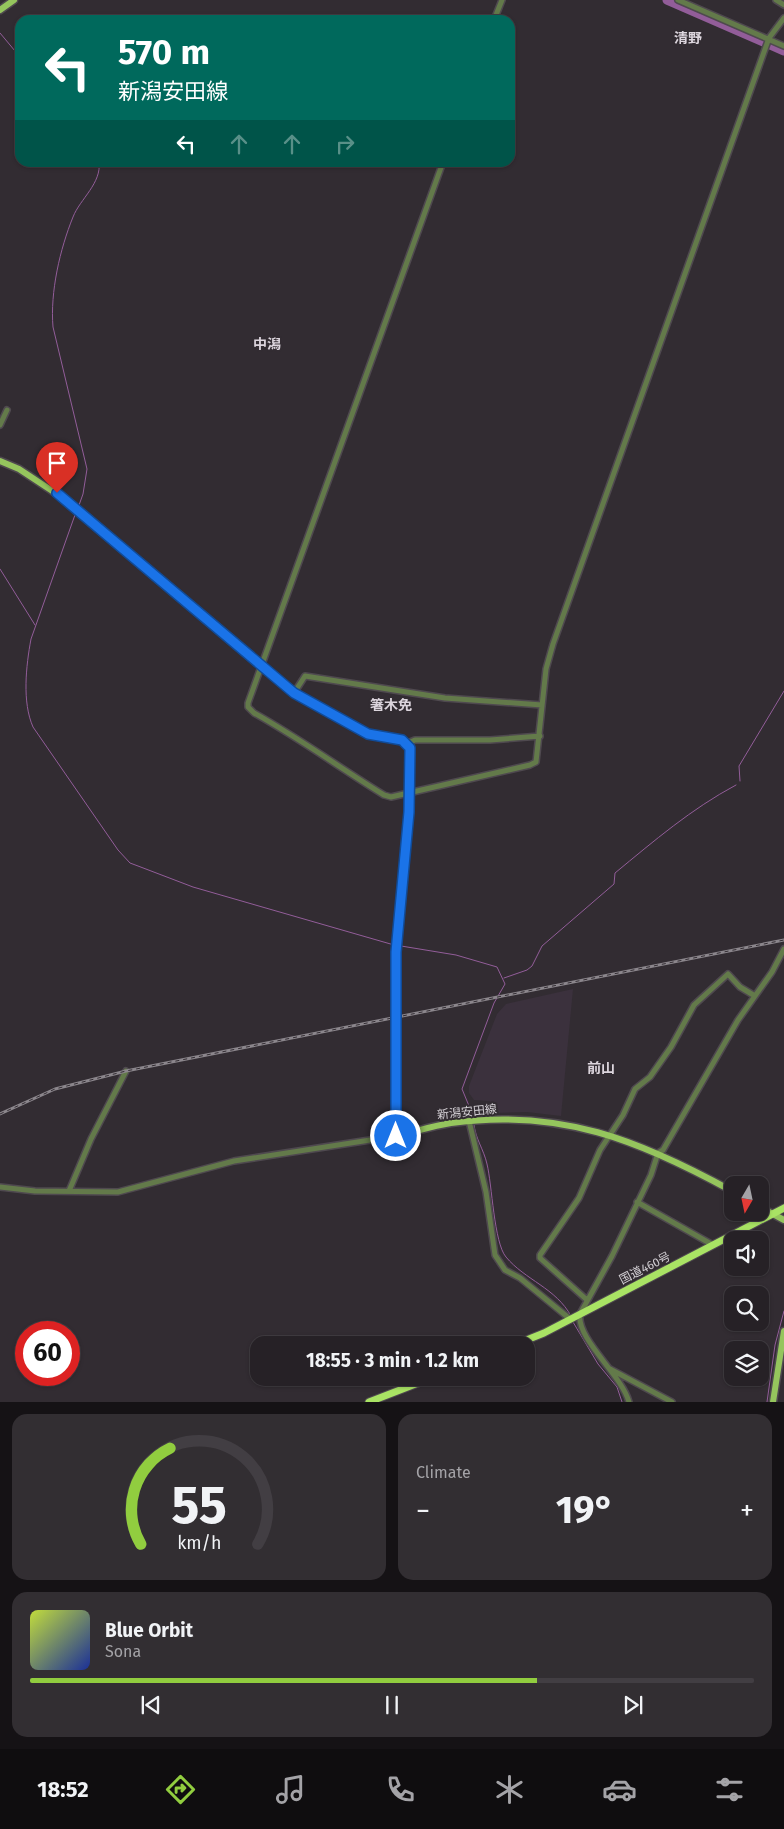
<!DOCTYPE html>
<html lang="en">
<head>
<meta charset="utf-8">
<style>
	body { margin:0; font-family:"Fira Sans","Noto Sans JP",sans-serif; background:#322e32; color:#f1f3f6; height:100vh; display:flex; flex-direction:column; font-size:19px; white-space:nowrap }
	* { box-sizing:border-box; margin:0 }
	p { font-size:16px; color:#a4a3a7 }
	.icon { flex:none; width:28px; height:28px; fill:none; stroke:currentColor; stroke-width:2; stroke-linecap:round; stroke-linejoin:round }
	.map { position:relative; height:1402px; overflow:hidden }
	.drawer { display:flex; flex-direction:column; gap:12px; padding:12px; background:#151215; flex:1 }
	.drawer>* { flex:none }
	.guide { position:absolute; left:15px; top:15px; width:500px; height:152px; border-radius:15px; box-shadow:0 1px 4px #0004,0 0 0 1px #423e43; background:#00695c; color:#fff; overflow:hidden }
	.needle { width:32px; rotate:189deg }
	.fabs { position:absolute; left:724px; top:1176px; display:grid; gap:10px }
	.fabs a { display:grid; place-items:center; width:45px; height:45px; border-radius:10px; background:#262126; box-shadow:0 1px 4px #0004,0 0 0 1px #423e43; font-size:25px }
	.speed { position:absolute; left:15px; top:1321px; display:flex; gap:10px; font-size:25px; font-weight:700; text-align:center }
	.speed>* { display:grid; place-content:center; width:65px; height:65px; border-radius:50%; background:#262126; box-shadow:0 1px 4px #0004,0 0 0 1px #423e43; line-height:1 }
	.speed .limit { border:8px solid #d22; background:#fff; color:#111 }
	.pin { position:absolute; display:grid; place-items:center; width:42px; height:42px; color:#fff; margin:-51px -21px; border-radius:50% 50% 50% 0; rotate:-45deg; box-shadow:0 0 5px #0007 }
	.pin .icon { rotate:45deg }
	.me { position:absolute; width:55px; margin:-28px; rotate:0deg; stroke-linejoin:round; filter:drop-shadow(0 0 4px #0008) }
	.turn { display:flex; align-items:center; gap:18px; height:105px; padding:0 20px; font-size:22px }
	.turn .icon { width:65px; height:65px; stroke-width:2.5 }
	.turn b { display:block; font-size:35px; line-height:42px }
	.lanes { display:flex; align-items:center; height:48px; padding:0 20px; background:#0003; justify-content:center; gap:25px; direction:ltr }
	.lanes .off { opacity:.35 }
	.big { font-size:38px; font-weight:700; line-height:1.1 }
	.drawer .card { flex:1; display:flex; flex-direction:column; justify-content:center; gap:8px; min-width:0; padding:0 18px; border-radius:15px; background:#322e32 }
	.drawer .dial { align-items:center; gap:0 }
	.dial svg { height:130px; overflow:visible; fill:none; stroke:#423e43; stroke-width:7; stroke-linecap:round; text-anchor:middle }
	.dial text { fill:#f1f3f6; stroke:none }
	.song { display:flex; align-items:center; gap:15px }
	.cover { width:60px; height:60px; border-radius:8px; background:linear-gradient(135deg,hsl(70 70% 55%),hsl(230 70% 35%)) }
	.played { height:5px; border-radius:2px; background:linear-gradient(90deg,#91cd3f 70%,#423e43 70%) }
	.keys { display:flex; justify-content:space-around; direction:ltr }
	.heat { display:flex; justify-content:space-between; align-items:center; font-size:28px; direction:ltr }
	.drawer .tiles { flex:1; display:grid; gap:12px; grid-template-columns:1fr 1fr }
	.card:last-child { grid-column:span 2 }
	.trip { position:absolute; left:250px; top:1336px; width:285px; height:50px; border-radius:15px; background:#262126; box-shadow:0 1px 4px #0004,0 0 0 1px #423e43; font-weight:700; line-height:50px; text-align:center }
	.tabs { display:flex; height:80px; justify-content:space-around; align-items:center; background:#0f0d0f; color:#a4a3a7 }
	.tabs .icon { width:35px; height:35px }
	.tabs .selected { color:#91cd3f }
	.tabs b { font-size:22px; color:#f1f3f6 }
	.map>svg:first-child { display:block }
	.built { fill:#3b313d }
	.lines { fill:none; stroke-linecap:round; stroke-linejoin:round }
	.stream { stroke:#925d99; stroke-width:1 }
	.river { stroke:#925d99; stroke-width:9 }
	.minor-casing { stroke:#4f494f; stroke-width:8 }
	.major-casing { stroke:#4f494f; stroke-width:9 }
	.highway-casing { stroke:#4f494f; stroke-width:9 }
	.minor { stroke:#637a4a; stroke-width:5 }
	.major { stroke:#95c55d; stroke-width:6 }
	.highway { stroke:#a9e364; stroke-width:7 }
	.rail-casing { stroke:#8b868c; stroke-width:3 }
	.rail { stroke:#322c32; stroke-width:1; stroke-dasharray:4; stroke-linecap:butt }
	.route-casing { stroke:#114b97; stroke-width:12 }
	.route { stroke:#1a73e8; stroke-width:9 }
	.labels { text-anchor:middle; stroke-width:4; stroke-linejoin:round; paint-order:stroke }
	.street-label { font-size:12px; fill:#d3cfd4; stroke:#322c32 }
	.neighbourhood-label { font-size:14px; font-weight:bold; fill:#dcd5dd; stroke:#322c32 }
</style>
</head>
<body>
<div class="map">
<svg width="784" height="1402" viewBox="0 0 784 1402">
	<rect width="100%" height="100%" fill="#322c32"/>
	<path class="built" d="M 573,989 L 561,1116 L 527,1112 L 492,1113 L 490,1101 L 474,1100 L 469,1093 L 469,1086 L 497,1014 L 506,1004 Z"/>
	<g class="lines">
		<path class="stream" d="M 0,33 L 20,57
			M 78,508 L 83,494 L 87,469 L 53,327 C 50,292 60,249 73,217 C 80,199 102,183 99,162
			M 76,512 L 31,639 C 26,666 22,702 33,727 L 118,850 L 130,863 L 138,866 L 193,887 L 394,945
			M 0,569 L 35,625
			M 740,781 L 739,766 L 784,691
			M 401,946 L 456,955 L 497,967 L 505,984 L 494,1003 L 462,1089 L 474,1118
			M 504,978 L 527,970 L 532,966 L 542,946 L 614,884 L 615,873 C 654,841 691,809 736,785
			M 474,1124 C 475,1138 484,1150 487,1164 C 492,1184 494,1243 506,1257 C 525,1280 556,1288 571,1316
			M 573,1322 L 598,1364 L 617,1387 L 622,1402
			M 767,1402 L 775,1345 L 784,1311"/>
		<path class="river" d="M 667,0 L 784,51"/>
		<defs>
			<path id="minor" d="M 678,0 L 784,46
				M 776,0 L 784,5
				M 494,20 L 502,0
				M 443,162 L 248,703 L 248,707 L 254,713 C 299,738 340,768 384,795 L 391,797 L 530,765 L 536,762 L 546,669 L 553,644 L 769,38 L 784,18
				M 0,425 L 7,410
				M 294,693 L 305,676 L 445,698 L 542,705
				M 408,743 L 415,740 L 490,740 L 540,736
				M 469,1121 L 486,1192 L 495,1255 L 505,1270 L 520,1278 L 570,1319
				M 0,1187 L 35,1191 L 118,1192 L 234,1161 L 396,1136
				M 69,1191 L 91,1139 L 126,1071
				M 637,1202 L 713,1245
				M 587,1300 L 540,1258 L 540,1255 L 579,1198 L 600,1150 L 623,1115 L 635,1089 L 650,1077 L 671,1047 L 694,1005 L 728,974 L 740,987 L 755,996
				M 610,1369 L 672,1402
				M 629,1402 C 622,1375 576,1339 580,1314 L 612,1256 L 651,1175 L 658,1153 L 663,1150 L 738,1020 L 772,972 L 784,949"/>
			<path id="major" d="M 0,10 L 14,0
				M 0,461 L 19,469 L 66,500 L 294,693 L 368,734 L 403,740 L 411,748 L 409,812 L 396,959 L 396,1136 C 414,1132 432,1126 451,1123 C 560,1108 639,1140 732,1191
				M 760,1207 L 784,1220
				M 773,1402 L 784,1331"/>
			<path id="highway" d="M 514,1345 L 544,1333 L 784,1208
				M 369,1402 L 431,1378"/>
		</defs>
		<use href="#minor" class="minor-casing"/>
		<use href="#major" class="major-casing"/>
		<use href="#highway" class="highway-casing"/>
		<use href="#minor" class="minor"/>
		<use href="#major" class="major"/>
		<use href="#highway" class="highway"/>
		<defs>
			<path id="rail" d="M 0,1114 L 55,1089 L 126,1071 L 784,940"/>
		</defs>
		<use href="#rail" class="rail-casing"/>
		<use href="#rail" class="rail"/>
	</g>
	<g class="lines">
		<defs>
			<path id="route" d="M 57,493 L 294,693 L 368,734 L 402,740 L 410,748 L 409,812 L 396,952 L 396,1136"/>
		</defs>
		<use href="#route" class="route-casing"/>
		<use href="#route" class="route"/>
	</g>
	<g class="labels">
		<g class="street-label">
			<text transform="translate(467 1112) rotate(-6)" y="4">新潟安田線</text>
			<text transform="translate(645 1268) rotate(-27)" y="4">国道460号</text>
		</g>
		<g class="neighbourhood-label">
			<text x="688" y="43">清野</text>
			<text x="267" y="349">中潟</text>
			<text x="391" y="710">箸木免</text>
			<text x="601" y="1073">前山</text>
		</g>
	</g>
</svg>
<div class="fabs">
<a><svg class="needle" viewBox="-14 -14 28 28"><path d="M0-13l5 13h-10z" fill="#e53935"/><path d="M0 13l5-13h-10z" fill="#a4a3a7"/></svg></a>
<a><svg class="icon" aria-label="sound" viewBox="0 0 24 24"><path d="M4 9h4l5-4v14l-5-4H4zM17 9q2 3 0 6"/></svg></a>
<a><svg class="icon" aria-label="search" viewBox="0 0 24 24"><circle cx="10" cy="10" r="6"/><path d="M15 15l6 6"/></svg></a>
<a><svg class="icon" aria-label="layers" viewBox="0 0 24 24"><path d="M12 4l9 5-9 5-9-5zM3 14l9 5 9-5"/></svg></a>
</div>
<div class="speed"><div class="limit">60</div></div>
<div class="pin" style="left:57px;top:493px;background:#d93025"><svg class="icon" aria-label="arrive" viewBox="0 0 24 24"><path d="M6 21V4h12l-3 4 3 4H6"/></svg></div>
<svg class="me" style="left:396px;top:1136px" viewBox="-20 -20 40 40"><circle r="17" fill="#1a73e8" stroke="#fff" stroke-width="3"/><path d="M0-11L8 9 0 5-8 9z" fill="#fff"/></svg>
<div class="trip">18:55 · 3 min · 1.2 km</div>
<div class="guide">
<div class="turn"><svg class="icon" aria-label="left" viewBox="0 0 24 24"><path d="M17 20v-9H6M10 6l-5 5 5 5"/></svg><div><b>570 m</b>新潟安田線</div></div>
<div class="lanes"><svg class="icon" aria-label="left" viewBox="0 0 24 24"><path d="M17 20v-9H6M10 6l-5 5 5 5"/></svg><svg class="icon off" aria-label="ahead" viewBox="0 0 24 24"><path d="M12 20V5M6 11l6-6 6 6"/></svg><svg class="icon off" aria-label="ahead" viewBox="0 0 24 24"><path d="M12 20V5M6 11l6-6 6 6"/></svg><svg class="icon off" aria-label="right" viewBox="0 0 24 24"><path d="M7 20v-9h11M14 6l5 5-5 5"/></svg></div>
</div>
</div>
<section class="drawer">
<div class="tiles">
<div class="card dial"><svg viewBox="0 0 100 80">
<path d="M14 69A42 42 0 1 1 86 69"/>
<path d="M14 69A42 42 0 0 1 32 10" stroke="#91cd3f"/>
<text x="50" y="56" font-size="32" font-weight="700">55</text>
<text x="50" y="72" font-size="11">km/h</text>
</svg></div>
<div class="card"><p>Climate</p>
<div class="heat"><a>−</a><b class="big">19°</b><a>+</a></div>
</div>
<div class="card">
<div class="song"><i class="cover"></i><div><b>Blue Orbit</b><p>Sona</p></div></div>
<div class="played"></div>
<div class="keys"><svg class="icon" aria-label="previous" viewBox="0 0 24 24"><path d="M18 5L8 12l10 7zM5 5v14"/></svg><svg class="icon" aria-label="pause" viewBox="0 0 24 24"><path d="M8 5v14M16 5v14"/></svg><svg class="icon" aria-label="next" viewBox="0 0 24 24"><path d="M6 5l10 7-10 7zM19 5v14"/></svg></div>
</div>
</div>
</section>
<nav class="tabs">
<b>18:52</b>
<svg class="icon selected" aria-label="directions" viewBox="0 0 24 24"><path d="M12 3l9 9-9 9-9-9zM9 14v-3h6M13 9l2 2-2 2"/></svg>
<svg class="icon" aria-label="music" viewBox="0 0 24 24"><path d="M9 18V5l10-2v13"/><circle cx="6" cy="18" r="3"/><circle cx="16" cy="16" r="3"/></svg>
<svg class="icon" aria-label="phone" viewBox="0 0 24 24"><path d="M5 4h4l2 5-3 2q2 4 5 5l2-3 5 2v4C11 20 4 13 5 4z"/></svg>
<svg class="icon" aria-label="climate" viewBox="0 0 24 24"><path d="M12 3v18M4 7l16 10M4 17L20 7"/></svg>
<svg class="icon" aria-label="car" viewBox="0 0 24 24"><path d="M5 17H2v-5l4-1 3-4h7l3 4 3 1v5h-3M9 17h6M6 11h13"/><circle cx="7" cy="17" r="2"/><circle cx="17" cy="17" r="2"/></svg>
<svg class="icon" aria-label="filters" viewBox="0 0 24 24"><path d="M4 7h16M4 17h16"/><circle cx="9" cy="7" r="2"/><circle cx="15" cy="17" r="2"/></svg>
</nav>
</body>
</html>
